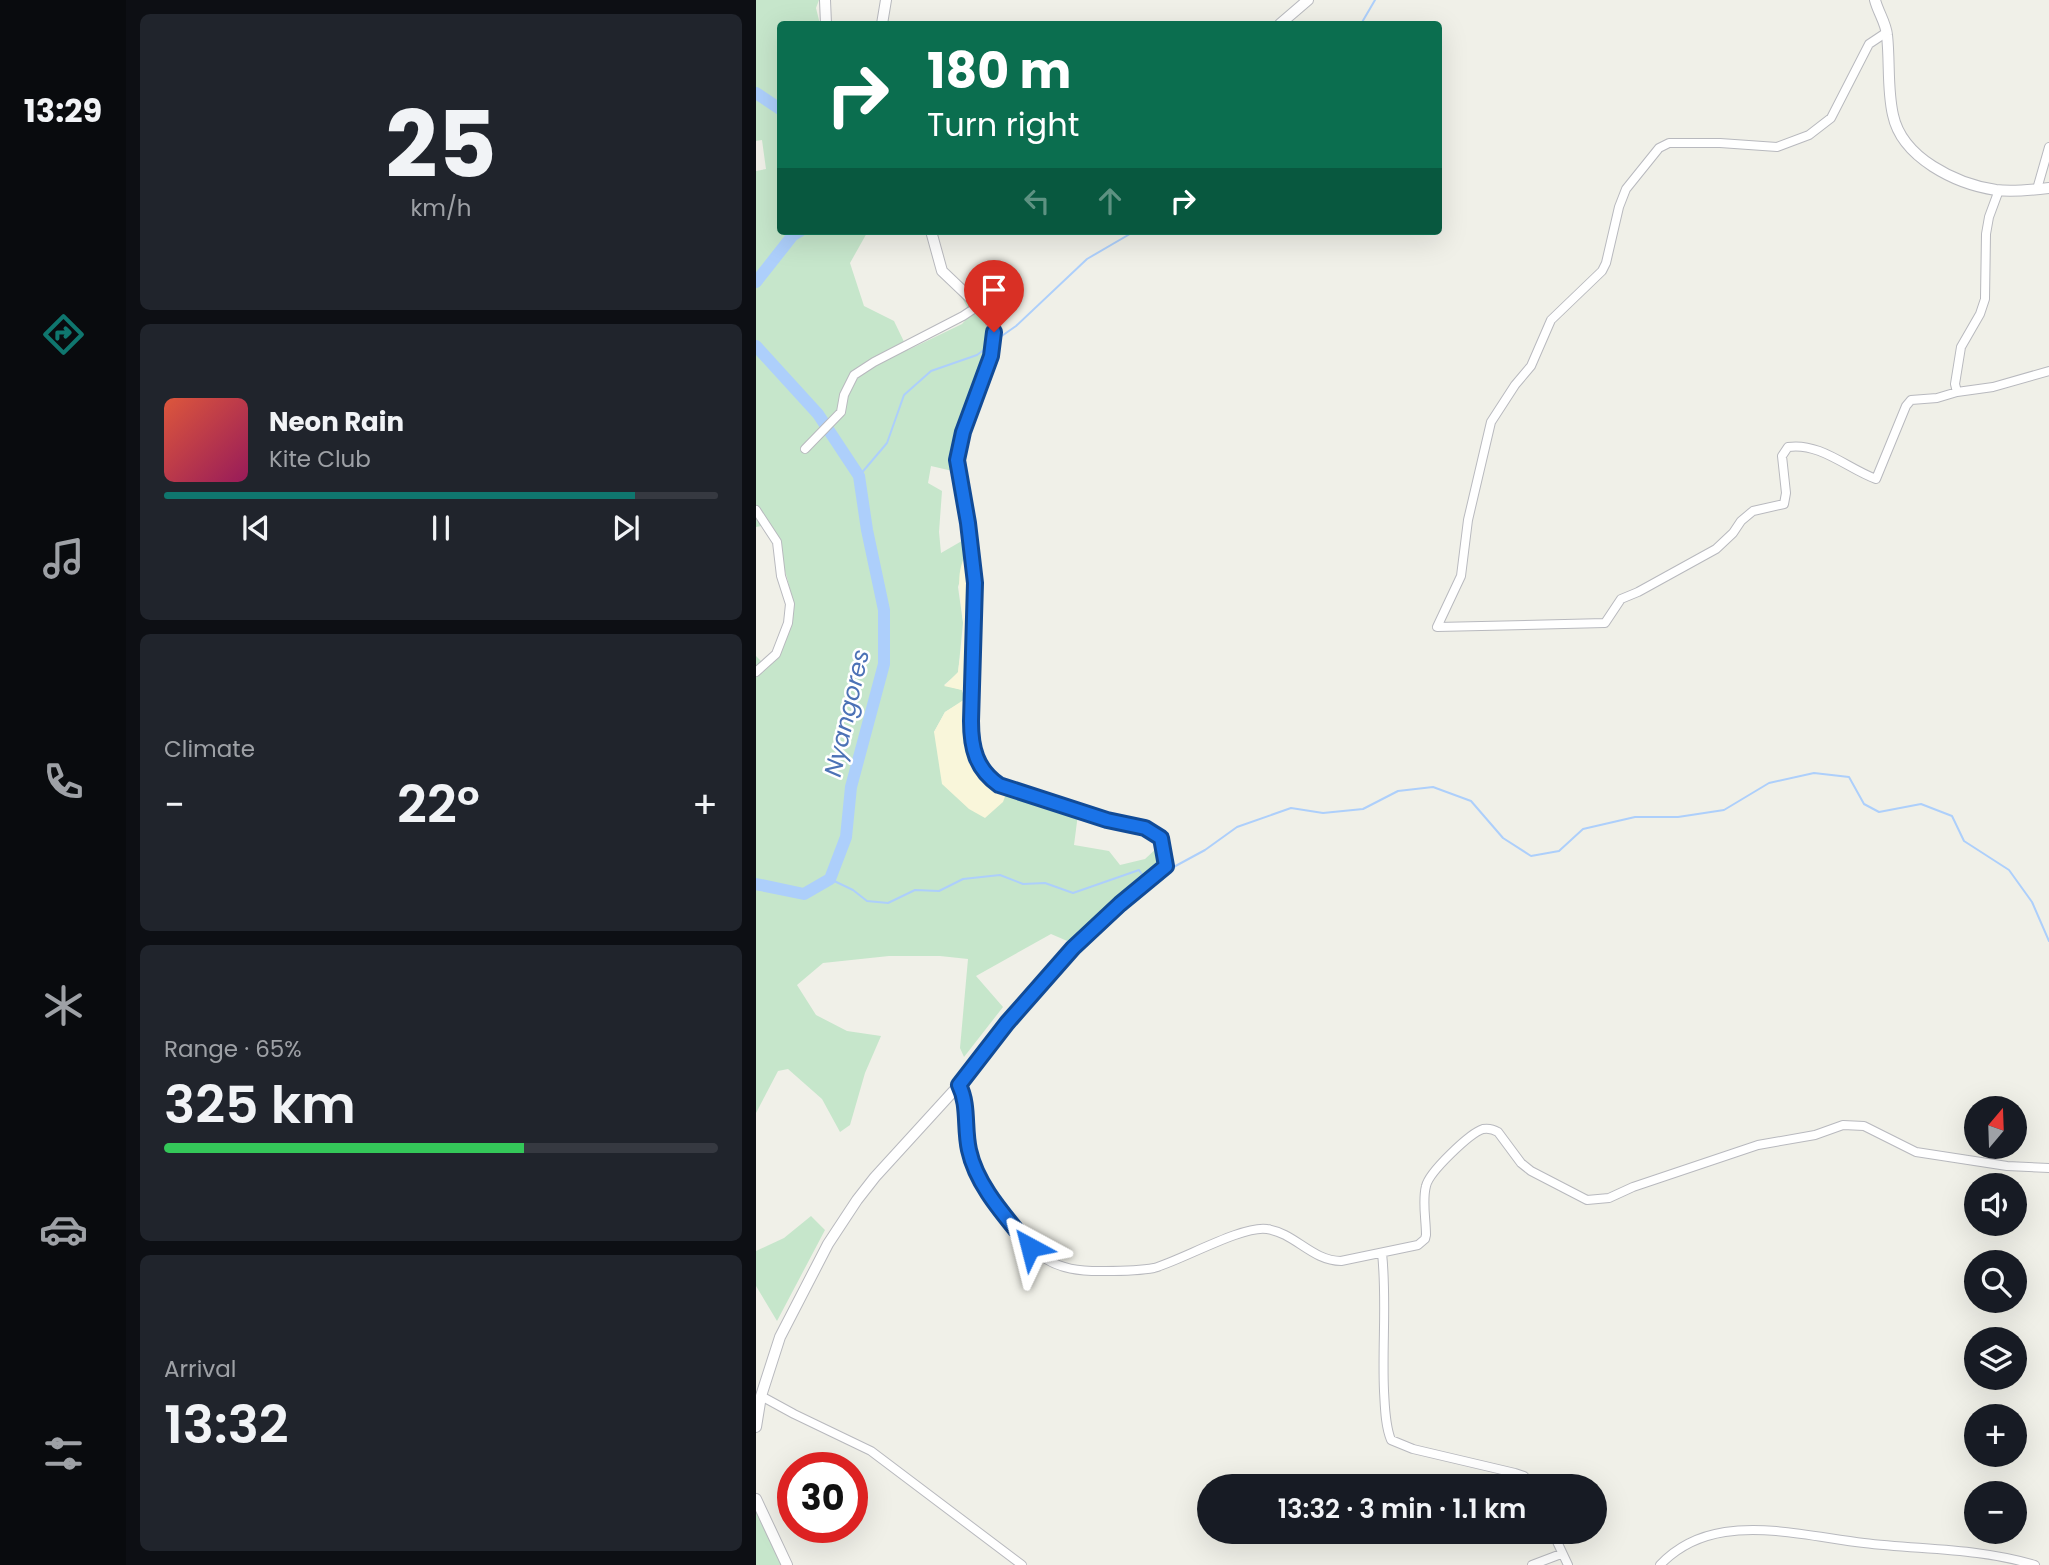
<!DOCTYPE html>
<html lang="en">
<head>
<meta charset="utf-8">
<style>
	body { margin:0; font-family:Poppins,sans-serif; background:#20242c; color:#f1f3f6; height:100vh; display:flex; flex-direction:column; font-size:26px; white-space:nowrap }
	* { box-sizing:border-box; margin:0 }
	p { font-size:23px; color:#9ea1a6 }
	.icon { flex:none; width:38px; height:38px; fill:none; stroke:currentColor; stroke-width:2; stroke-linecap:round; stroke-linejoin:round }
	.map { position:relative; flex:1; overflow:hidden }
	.side { display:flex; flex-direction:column; gap:14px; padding:14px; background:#0d0f14; width:630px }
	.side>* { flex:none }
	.banner { position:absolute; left:21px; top:21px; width:665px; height:214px; border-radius:7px; box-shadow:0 7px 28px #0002; background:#0b6e4f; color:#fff; overflow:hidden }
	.needle { width:46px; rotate:19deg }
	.buttons { position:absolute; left:1208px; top:1096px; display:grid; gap:14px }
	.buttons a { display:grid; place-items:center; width:63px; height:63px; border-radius:50%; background:#171b24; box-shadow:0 7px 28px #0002; font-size:35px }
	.speed { position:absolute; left:21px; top:1452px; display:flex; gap:14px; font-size:35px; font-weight:700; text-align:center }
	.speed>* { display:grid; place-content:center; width:91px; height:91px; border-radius:50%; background:#171b24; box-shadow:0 7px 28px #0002; line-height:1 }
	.speed .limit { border:10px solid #d22; background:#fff; color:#111 }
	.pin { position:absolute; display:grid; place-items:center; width:60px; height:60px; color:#fff; margin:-72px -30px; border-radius:50% 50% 50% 0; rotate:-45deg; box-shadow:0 0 7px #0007 }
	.pin .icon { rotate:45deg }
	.me { position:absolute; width:77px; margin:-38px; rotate:322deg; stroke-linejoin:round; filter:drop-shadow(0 0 5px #0008) }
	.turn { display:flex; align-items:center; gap:24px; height:147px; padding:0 35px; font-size:32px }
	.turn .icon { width:91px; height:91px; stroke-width:2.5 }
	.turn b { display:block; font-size:49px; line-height:60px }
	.lanes { display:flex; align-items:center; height:66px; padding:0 35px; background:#0003; justify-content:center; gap:35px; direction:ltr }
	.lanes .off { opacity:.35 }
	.big { font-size:52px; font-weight:600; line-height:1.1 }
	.side .card { flex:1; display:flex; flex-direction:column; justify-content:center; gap:10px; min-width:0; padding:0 24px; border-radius:10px; background:#20242c }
	.side .dial { align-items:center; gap:0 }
	.dial b { font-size:91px; line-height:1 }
	.song { display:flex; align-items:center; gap:21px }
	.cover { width:84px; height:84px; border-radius:10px; background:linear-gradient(135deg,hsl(10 70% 55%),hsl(330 70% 35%)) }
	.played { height:7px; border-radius:4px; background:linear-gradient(90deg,#0f766e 85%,#363941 85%) }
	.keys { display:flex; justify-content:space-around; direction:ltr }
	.heat { display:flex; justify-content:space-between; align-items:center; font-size:38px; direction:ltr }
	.charge { height:10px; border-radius:5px; background:linear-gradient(90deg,#34c759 65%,#363941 0) }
	.trip { position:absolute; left:441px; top:1474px; width:410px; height:70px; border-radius:35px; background:#171b24; box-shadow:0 7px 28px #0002; font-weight:600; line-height:70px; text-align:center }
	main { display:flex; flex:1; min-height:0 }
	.tabs { display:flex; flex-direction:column; width:126px; justify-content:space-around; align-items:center; background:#090b0e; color:#9ea1a6 }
	.tabs .icon { width:49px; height:49px }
	.tabs .selected { color:#0f766e }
	.tabs b { font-size:32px; color:#f1f3f6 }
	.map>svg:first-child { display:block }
	.green { fill:#c6e6cb }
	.sand { fill:#f9f6da }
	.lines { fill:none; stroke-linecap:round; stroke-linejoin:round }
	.stream { stroke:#adcffb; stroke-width:2 }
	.river { stroke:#adcffb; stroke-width:12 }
	.minor-casing { stroke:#b8b9be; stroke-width:10 }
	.tertiary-casing { stroke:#b8b9be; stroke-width:12 }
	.minor { stroke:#fff; stroke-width:8 }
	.tertiary { stroke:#fff; stroke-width:10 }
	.route-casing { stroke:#114b97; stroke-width:18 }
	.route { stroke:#1a73e8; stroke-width:12 }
	.labels { text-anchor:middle; stroke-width:5; stroke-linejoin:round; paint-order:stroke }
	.water-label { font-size:24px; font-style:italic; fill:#4c72b6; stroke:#fff }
</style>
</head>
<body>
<main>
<nav class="tabs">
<b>13:29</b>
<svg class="icon selected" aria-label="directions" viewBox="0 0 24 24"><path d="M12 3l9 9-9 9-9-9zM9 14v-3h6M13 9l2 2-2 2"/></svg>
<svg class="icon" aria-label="music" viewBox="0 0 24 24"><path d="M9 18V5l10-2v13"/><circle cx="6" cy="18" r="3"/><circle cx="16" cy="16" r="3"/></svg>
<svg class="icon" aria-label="phone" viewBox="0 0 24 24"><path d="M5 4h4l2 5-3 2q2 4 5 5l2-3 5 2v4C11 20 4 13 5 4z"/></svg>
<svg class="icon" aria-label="climate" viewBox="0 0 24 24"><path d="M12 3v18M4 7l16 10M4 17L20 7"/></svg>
<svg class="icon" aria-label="car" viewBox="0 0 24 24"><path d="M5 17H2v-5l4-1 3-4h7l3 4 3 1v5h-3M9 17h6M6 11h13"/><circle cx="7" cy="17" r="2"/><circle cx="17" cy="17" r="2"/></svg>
<svg class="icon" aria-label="filters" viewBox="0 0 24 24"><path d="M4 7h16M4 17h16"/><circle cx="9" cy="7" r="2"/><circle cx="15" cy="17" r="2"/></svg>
</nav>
<section class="side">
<div class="card dial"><b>25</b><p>km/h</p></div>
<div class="card">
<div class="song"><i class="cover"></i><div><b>Neon Rain</b><p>Kite Club</p></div></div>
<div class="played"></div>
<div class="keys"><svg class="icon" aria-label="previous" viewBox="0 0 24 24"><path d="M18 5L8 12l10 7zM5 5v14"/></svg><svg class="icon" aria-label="pause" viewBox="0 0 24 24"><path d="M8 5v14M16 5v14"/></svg><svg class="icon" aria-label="next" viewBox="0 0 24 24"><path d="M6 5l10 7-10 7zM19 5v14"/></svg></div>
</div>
<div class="card"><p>Climate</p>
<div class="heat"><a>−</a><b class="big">22°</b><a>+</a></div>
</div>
<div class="card"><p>Range · 65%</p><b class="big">325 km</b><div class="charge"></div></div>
<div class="card"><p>Arrival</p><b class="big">13:32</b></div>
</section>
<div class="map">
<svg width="1293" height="1565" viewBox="0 0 1293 1565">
	<rect width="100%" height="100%" fill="#f0f0e8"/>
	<path class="green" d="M 0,0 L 63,0 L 60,8 L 64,24 L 24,24 L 24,231 L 112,231 L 94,263 L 108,306 L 138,321 L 152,350 L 206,324 L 215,314 L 204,294 C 226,314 236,318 235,350 L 201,472 L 175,466 L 172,483 L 186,491 L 183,532 L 185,553 L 211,538 L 213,550 L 202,587 L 207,623 L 202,673 L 188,685 L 206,690 L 209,700 L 189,712 L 178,732 L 251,791 L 322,814 L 318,845 L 353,851 L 364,865 L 389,859 L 403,846 L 406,863 L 401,870 L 367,895 L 316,943 L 295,934 L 220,976 L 247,1007 L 208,1057 L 204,1048 L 212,959 L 184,956 L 133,956 L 67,963 L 41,985 L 60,1015 L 91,1031 L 125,1036 L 109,1073 L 94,1125 L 84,1132 L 66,1099 L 32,1069 L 22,1071 L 0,1113 L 0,656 L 6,662 C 12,655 20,649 25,642 C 50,607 25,559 10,525 L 0,527 L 0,171 L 10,169 L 6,140 L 0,141 Z
		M 55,1216 L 69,1230 L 21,1321 L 0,1286 L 0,1251 L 28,1238 Z
		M 0,1510 L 27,1565 L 0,1565 Z"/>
	<path class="sand" d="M 213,550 L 216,576 L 217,756 L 251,791 L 247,802 L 229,818 L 213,809 L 186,784 L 178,732 L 189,712 L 209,699 L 206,690 L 188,686 L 202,672 C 204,656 208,638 207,621 C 205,597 197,571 213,550 Z"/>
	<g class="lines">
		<path class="stream" d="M 605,24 L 619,0
			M 240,340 L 260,326 L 331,259 L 379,231
			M 103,476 L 131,443 L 148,395 L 175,371 L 221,355 L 233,346
			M 414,869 L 449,850 L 481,827 L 535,808 L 567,813 L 607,809 L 642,791 L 677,787 L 715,801 L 747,838 L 775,856 L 803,851 L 827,829 L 879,817 L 922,817 L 968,810 L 1013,783 L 1058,773 L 1093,777 L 1108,804 L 1123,812 L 1165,804 L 1196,816 L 1208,841 L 1253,870 L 1276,902 L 1293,941
			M 74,879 L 97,890 L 111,901 L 132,903 L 159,890 L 183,891 L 207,879 L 244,875 L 267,884 L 289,883 L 317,893 L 383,870 L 389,879"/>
		<path class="river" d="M 0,93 L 24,109
			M 0,282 L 37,235 L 44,231
			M 0,346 L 62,414 L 103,476 L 111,530 L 128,610 L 128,664 L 95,787 L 90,837 L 74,879 L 48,894 L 0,884"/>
		<defs>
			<path id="minor" d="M 1131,32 L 1113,44 L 1075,118 L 1053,135 L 1021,147 L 964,143 L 913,143 L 903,148 L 870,189 L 863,207 L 850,263 L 846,271 L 795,320 L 775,366 L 759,385 L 735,422 L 712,520 L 705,576 L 681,627 L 849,623 L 865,599 L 882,592 L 960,549 L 977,533 L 985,521 L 997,511 L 1028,504 L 1030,493 L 1026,456 L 1032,447 C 1064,442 1092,469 1120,479 L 1150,406 L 1155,400 L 1181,398 L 1201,392 L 1237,387 L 1293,371
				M 1281,189 L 1293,147
				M 1201,392 L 1199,384 L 1205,347 L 1224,314 L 1229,299 L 1230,234 L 1233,217 L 1243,190
				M 49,449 L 85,412 L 88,395 L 98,375 L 118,362 L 207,316 L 216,310 L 219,303
				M 0,510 L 21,542 L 25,576 L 34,604 L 32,623 L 20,654 L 0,672
				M 203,1085 C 214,1106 207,1131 214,1153 C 220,1177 234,1195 248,1214 C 280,1257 294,1272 349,1271 C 366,1271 382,1271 398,1268 C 426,1260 487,1225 511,1229 C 539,1233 556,1261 585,1261 L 662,1245 L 669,1239 L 670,1235 C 670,1219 666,1201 670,1186 C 673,1172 714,1133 727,1129 C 733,1128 737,1129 742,1132 L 765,1163 L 775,1171 L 831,1200 L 853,1198 L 877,1187 L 1002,1145 L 1059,1135 L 1087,1125 L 1108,1126 L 1160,1152 L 1251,1166 L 1293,1168
				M 626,1253 C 631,1299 626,1345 628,1391 C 629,1407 629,1425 635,1440 L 657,1449 L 759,1473 L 768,1476 L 777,1486
				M 5,1396 L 38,1414 L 115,1451 L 266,1565
				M 796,1531 L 812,1565
				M 776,1565 L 805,1554
				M 904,1565 C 922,1546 943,1536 969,1532 C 1013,1525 1065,1538 1108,1543 C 1166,1550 1223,1548 1279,1565"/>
			<path id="tertiary" d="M 69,0 L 70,24
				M 1119,0 C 1122,12 1130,23 1131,35 C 1134,62 1131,89 1137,115 C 1146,158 1200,184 1240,190 C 1256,192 1276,190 1293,188
				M 126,24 L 130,0
				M 524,24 L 552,0
				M 0,1427 L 5,1396 L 24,1337 L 72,1244 L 101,1200 L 119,1177 L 203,1085 L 251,1023 L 317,949 L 364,904 L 410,866 L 405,838 L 389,828 L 351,820 L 243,785 C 220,769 215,748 215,721 L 219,583 L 212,523 L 201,460 L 207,432 L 235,356 L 238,332 L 234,319 L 228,311 L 186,271 L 175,231
				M 0,1499 L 31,1565"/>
		</defs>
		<use href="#minor" class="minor-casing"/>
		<use href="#tertiary" class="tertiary-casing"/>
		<use href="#minor" class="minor"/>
		<use href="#tertiary" class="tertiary"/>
	</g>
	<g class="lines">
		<defs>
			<path id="route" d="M 238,332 L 235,356 L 207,432 L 201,460 L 212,523 L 219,583 L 215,721 C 215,748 220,769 243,785 L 351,820 L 389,828 L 405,838 L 410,866 L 364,904 L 317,948 L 251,1023 L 203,1085 C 213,1105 208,1128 213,1150 C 221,1187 251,1218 274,1247"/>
		</defs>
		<use href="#route" class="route-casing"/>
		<use href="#route" class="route"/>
	</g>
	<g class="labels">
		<g class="water-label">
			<text transform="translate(91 713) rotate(-77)" y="8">Nyangores</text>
		</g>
	</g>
</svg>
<div class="buttons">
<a><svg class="needle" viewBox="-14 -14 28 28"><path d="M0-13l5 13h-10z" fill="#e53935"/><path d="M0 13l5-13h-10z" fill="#9ea1a6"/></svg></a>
<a><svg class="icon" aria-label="sound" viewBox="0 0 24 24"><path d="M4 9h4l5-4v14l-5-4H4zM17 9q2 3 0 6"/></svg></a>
<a><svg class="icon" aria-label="search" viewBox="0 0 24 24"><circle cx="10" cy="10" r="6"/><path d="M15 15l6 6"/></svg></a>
<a><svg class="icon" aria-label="layers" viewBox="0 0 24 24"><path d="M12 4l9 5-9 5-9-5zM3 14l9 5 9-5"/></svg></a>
<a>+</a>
<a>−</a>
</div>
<div class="speed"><div class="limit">30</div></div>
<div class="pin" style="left:238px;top:332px;background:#d93025"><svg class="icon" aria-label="arrive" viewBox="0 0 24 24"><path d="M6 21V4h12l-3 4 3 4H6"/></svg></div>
<svg class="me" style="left:274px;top:1247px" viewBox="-20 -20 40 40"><path d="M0-17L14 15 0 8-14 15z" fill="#1a73e8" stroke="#fff" stroke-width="4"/></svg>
<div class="trip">13:32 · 3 min · 1.1 km</div>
<div class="banner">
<div class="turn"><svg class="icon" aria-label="right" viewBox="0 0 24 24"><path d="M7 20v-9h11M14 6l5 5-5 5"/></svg><div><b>180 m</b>Turn right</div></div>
<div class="lanes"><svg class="icon off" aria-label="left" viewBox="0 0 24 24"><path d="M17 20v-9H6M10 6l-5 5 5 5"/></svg><svg class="icon off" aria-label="ahead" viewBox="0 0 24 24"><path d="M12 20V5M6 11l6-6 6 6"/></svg><svg class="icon" aria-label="right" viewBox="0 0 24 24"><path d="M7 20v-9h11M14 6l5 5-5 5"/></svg></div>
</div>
</div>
</main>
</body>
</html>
